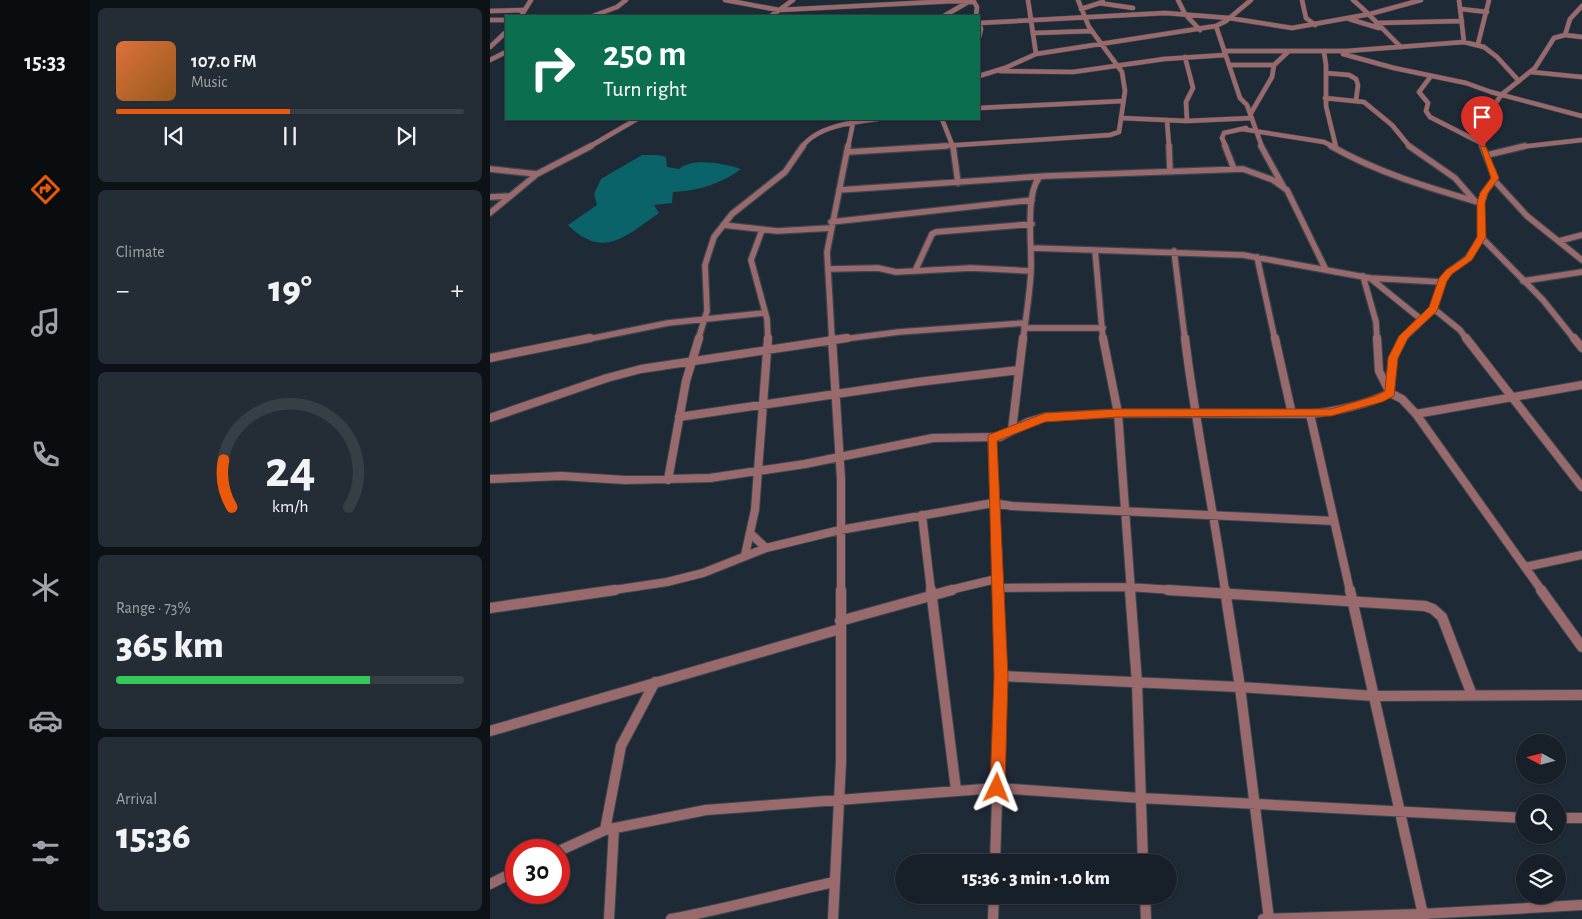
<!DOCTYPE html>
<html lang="en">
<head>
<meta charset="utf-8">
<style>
	body { margin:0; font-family:"Alegreya Sans",sans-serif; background:#242d35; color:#f1f3f6; height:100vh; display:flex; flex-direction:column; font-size:19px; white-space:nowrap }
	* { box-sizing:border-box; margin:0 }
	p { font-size:16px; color:#9ea3a8 }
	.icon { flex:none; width:28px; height:28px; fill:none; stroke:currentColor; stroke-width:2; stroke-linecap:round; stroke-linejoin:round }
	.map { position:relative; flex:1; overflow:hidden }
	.panel { display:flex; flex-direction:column; gap:8px; padding:8px; background:#0d1217; width:400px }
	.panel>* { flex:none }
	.top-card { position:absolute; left:15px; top:15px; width:475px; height:105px; border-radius:0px; box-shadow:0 1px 4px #0004,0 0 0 1px #363e46; background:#0b6e4f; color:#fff; overflow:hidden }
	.needle { width:32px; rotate:277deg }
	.buttons { position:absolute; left:1026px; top:734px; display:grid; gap:10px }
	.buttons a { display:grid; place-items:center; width:50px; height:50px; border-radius:50%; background:#172029; box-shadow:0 1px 4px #0004,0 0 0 1px #363e46; font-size:25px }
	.speed { position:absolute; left:15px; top:839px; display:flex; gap:10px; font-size:25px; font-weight:700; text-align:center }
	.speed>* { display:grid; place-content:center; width:65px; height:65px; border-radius:50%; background:#172029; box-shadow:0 1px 4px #0004,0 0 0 1px #363e46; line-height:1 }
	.speed .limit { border:8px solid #d22; background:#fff; color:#111 }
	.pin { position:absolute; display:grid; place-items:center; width:42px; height:42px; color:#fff; margin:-51px -21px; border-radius:50% 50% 50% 0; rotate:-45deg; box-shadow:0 0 5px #0007 }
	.pin .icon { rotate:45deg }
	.me { position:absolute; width:55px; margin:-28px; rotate:2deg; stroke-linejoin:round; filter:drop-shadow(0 0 4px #0008) }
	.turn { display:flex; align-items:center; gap:18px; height:105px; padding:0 15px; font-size:22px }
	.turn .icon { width:65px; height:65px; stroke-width:2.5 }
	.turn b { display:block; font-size:35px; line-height:42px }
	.big { font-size:38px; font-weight:800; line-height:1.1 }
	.panel .widget { flex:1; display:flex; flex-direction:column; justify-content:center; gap:8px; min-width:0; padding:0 18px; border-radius:8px; background:#242d35 }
	.panel .dial { align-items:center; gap:0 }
	.dial svg { height:130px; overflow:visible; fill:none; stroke:#363e46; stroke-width:7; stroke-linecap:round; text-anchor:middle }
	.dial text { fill:#f1f3f6; stroke:none }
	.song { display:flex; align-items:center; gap:15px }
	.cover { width:60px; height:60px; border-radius:8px; background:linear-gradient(135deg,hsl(20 70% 55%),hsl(30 70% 35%)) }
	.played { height:5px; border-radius:2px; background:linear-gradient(90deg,#ea580c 50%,#363e46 50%) }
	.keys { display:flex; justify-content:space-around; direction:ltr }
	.heat { display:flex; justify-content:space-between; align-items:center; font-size:28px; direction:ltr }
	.charge { height:8px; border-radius:4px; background:linear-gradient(90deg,#34c759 73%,#363e46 0) }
	.trip { position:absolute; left:405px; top:854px; width:282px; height:50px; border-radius:25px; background:#172029; box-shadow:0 1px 4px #0004,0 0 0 1px #363e46; font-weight:800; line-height:50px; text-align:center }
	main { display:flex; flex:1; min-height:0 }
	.dock { display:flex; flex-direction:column; width:90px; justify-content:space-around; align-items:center; background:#090d10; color:#9ea3a8 }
	.dock .icon { width:35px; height:35px }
	.dock .current { color:#ea580c }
	.dock b { font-size:22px; color:#f1f3f6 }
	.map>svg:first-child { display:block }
	.water { fill:#096368 }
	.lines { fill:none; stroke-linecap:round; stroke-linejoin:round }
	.minor-far3-casing { stroke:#3c4652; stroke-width:5.5 }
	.minor-far2-casing { stroke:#3c4652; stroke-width:8 }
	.minor-far1-casing { stroke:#3c4652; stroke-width:10 }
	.minor-casing { stroke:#3c4652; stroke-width:12 }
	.minor-far3 { stroke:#996a6c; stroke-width:4.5 }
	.minor-far2 { stroke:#996a6c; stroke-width:5.5 }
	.minor-far1 { stroke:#996a6c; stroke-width:8 }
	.minor { stroke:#996a6c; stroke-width:10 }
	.route { fill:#ea580c; stroke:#983908 }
</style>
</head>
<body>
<main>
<nav class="dock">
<b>15:33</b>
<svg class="icon current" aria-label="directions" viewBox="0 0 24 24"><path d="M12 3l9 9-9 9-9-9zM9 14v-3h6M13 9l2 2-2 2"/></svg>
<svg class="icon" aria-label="music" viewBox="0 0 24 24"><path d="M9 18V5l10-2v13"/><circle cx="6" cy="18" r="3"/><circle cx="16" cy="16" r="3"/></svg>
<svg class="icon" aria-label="phone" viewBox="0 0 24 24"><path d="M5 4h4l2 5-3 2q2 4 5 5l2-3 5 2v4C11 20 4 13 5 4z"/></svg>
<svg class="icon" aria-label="climate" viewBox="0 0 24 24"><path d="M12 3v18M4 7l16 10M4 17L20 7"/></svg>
<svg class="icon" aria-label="car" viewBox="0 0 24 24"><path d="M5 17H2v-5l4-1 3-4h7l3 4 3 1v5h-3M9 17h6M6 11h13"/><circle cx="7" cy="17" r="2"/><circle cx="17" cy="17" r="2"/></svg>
<svg class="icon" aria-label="filters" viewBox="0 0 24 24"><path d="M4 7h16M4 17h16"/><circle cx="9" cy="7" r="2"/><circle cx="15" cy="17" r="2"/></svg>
</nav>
<section class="panel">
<div class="widget">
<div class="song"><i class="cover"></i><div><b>107.0 FM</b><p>Music</p></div></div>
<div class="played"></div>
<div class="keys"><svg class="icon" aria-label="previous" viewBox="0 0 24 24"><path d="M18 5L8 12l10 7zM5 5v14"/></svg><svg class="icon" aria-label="pause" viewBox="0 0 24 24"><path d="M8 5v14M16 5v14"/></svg><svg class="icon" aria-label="next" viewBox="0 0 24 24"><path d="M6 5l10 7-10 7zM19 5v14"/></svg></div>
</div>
<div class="widget"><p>Climate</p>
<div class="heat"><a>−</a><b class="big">19°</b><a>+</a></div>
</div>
<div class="widget dial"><svg viewBox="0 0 100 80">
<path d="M14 69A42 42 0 1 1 86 69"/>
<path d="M14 69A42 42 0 0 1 9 40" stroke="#ea580c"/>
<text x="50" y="56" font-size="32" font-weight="700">24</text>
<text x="50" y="72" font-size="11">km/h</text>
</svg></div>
<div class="widget"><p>Range · 73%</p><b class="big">365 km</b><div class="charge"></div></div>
<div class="widget"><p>Arrival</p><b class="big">15:36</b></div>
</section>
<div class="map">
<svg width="1092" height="919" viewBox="0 0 1092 919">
	<rect width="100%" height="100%" fill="#1f2a37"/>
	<path class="water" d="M 152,155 L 168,155 L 176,157 L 177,167 L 189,169 C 204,157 234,164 251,169 C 231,184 208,191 183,192 L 182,203 L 164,205 L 169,213 C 136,236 113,260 78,225 L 107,205 L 104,194 L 111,179 Z"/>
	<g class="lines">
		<defs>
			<path id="minor-far3" d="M 235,0 L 289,10 L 464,1 L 484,2
				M 483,0 L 487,7 L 486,16
				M 538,0 L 546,54
				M 688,0 L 695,14 L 710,30
				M 812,0 L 816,18 L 825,25
				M 863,0 C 880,14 894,31 911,47
				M 969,0 L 974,42
				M 609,3 L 643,8
				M 591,9 L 613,2
				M 971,9 L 997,12
				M 0,11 L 33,10
				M 31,16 L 41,0
				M 103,16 L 127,7 L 136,0
				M 281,16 L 303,0
				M 454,16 L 478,2
				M 859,19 L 889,28
				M 0,20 L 16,20
				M 886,23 L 972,21
				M 726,26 L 750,98 L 757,105 L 772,147
				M 544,33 L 602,31
				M 1075,35 L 1092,37
				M 489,37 L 491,29 L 489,23 L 675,13 L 739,18 L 802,28 L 880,14 L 931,0
				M 988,44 L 999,0
				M 0,47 L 16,32
				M 734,51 L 856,51 L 974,42 L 994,47 L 1007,57 L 1029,81
				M 834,52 L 836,65 L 836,106 L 846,147
				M 853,54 L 904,68 L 976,83 L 1001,92 L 1092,116
				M 695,57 L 703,88 L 696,102 L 697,121
				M 0,60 L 16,52
				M 740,65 L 784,65
				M 510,71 L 583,72 L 674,59 L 735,55
				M 1041,72 L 1092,77
				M 836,73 L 859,75 L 866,79 L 868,85 L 866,100
				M 489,76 L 515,68 L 546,54 L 726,26 L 736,21 L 761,0
				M 941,76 L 929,92 L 938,103 L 936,111 L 940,117 L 993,144
				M 835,98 L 874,102 L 902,125 L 920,147
				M 489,108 L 633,101
				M 761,113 L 782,77 L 784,65 L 798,52
				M 631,118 L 697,121 L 762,118
				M 452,119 L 463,147
				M 677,120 L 679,147
				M 752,129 L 834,142 L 844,147
				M 99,147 L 147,119
				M 312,147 C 327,126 363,122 387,119
				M 358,147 L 363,123 L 366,120
				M 438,147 L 620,135 L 629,132 L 635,91 L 632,72 L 599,27 L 588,0
				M 736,147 L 732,138 L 734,133 L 756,128
				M 992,147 L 993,140 L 1009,125 L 1002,109 L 1011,95 L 1045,68 L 1064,38 L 1075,35 L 1080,19 L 1092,6
				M 1030,147 L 1092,140"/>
			<path id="minor-far2" d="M 463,146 L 468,183
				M 679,146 L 680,172
				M 735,146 L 744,169
				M 771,146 L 793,186
				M 841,146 C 888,173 940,188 991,203
				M 919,146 L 965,178 L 985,201
				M 358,152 L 456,146
				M 997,155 L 1035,146
				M 0,169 L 47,174
				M 1004,180 L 1037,216 L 1092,260
				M 349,190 L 556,176 L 753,169 L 783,180 L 797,190 L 835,268
				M 0,197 L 20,196
				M 0,213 L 47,174 L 101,146
				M 341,222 L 542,200
				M 233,225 L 287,231 L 341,228
				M 272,230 L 261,260 L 277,319 L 278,340
				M 991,237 L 1053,300 L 1085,340
				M 1069,241 L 1092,235
				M 542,248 L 753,255 L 880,278 L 952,282
				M 605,250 L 613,340
				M 684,251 L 695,340
				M 767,257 L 785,340
				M 338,269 L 388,268 L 406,272 L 481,268 L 541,271
				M 425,271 L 442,234 L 446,232 L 542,224
				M 873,276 L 886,322 L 887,340
				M 880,278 L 932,320
				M 1033,281 L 1092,272
				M 944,309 L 970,330 L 977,340
				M 534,328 L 613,328
				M 94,340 L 178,323 L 275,313
				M 208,340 L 217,311 L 215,265 L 224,237 L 242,214 L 295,172 L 313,146
				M 342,340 L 337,252 L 358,146
				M 346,340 L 409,332 L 534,323
				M 533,340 C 536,316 540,293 541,270 C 542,247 535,195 549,178
				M 912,340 L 944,309 L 953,280 L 959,272 L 978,258 L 991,237 L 991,203 L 994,193 L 1005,178 L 992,146"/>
			<path id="minor-far1" d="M 342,338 L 351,479 L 351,591
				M 613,338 L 628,413 L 641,591
				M 695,338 C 705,423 723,506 735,591
				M 785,338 L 802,414
				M 887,338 L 889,371 L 900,393 L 912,399 L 926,414 L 1052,591
				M 976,338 L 1092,487
				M 1084,338 L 1092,348
				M 0,358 L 100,338
				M 820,414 L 860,591
				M 926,414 L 1092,385
				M 189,417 L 428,382 L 529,370
				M 0,418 L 117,378 L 151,369 L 357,338
				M 522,430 L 533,338
				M 502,438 L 508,591
				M 0,479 L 71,476 L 135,480 L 220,478 L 315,464 L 443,438 L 510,437 L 538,422 L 555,417 L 628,413 L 820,414 C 848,411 875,405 900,393 L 903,358 L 913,338
				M 178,480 L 196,381 L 209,338
				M 432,515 L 441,591
				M 261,534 L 276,548
				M 255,555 L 265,510 L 278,338
				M 1035,567 L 1092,555
				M 507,588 L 638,587 L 698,591
				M 117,591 L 177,582 L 213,573 L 276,548 L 350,530 L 503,503 L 522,506 L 844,521
				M 456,591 L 506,579"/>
			<path id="minor" d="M 441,590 L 466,790
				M 640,590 L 647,683 L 653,862
				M 678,590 L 935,606 L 943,609 L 952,617 L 982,695
				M 735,590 L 750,687 L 779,919
				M 860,590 L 934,919
				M 1051,590 L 1092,647
				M 0,608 L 125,590
				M 350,621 L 462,590
				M 511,676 L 750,687 L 885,696 L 1092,695
				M 0,731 L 350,629
				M 1068,818 L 1092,818
				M 115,830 L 131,746 L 165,682
				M 69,851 L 115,830 L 216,810 L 507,788 L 650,798 L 1035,818
				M 505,862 L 511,676 L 508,590
				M 0,884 L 26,871
				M 655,895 L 656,919
				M 119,919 L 124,828
				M 181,919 C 236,909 289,894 344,882
				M 343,919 L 351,762 L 351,590
				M 503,919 L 504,895
				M 773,919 L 932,914 L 1092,905"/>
		</defs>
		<use href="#minor-far3" class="minor-far3-casing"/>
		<use href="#minor-far2" class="minor-far2-casing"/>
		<use href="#minor-far1" class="minor-far1-casing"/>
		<use href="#minor" class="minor-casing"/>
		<use href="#minor-far3" class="minor-far3"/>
		<use href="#minor-far2" class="minor-far2"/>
		<use href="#minor-far1" class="minor-far1"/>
		<use href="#minor" class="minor"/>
	</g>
	<path class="route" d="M 990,145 L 996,147 L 1009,178 L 998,193 L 995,203 L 996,237 L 982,260 L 962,274 L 957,281 L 947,311 L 918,338 L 908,358 L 904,396 L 892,402 L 841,416 L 628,417 L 555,422 L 507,441 L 518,676 L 515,788 L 513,793 L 507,795 L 502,793 L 500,788 L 504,676 L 498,435 L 555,413 L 628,409 L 841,409 L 885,396 L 895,391 L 898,358 L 909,336 L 939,307 L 949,278 L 956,270 L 975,257 L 987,237 L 987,203 L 990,193 L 1001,178 Z"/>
</svg>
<div class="buttons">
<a><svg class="needle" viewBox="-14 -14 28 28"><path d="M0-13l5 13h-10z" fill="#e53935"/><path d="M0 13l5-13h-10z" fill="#9ea3a8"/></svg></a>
<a><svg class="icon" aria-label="search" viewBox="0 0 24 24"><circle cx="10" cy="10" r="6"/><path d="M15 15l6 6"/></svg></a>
<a><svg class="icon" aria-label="layers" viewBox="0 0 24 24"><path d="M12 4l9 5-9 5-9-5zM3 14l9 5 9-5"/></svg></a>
</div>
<div class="speed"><div class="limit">30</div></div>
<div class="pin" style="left:992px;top:147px;background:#d93025"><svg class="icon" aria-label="arrive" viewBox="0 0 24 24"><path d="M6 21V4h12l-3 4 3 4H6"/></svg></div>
<svg class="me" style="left:507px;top:788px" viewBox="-20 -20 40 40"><path d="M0-17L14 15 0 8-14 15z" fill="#ea580c" stroke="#fff" stroke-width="4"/></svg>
<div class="trip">15:36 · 3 min · 1.0 km</div>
<div class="top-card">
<div class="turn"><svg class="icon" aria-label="right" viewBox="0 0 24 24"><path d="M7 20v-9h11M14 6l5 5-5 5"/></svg><div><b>250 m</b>Turn right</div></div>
</div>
</div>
</main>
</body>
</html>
